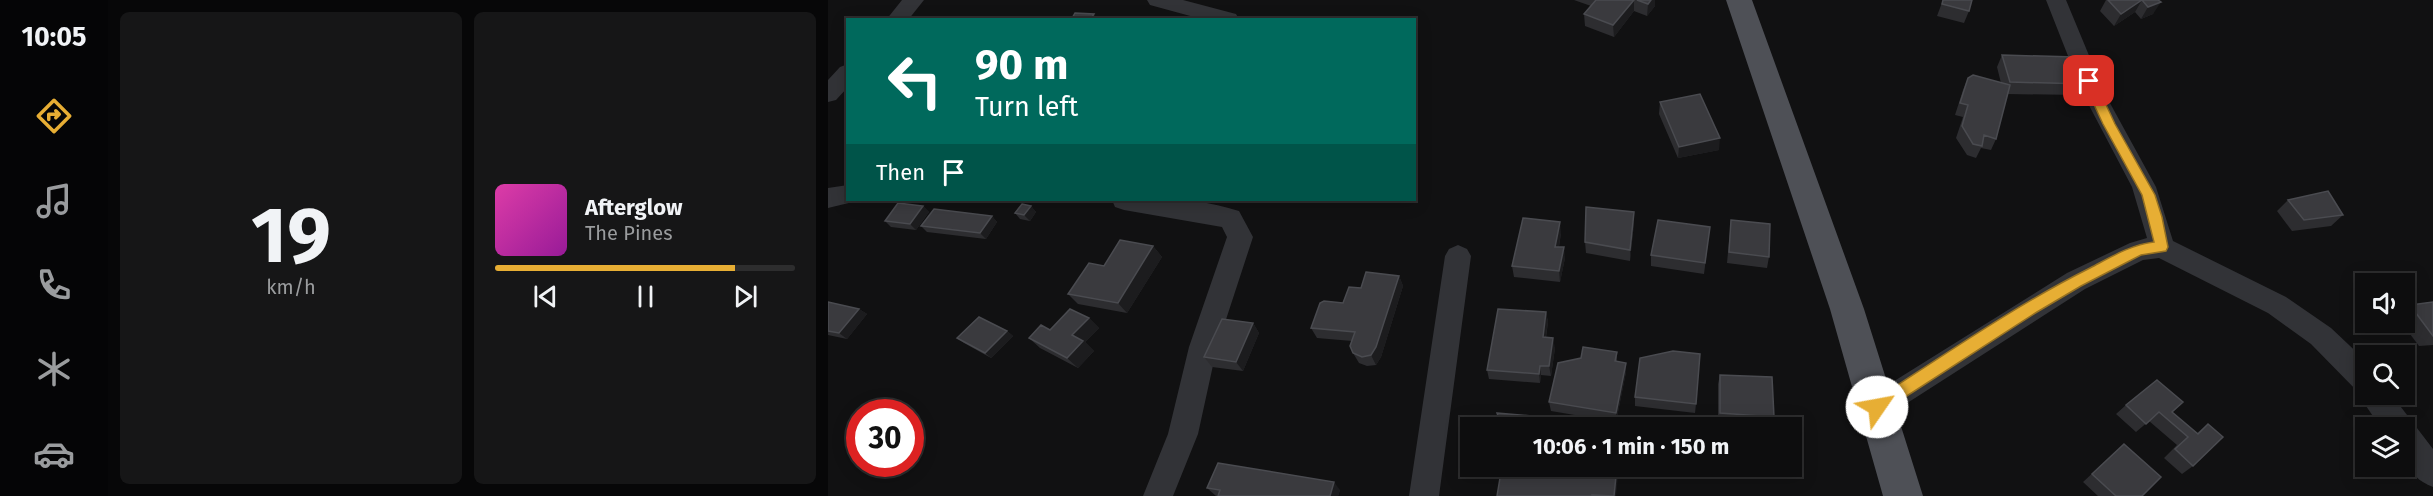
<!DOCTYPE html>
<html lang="en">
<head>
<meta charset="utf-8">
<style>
	body { margin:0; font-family:"Fira Sans",sans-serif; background:#161617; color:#f1f3f6; height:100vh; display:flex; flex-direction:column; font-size:22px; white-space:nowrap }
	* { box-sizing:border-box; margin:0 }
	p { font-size:20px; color:#9a9c9e }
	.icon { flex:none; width:33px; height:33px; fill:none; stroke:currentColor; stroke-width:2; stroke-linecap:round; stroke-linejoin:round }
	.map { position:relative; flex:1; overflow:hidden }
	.details { display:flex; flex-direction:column; gap:12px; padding:12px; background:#070708; width:720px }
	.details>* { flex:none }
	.top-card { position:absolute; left:18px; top:18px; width:570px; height:183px; border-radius:0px; box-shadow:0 3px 15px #0003,0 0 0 2px #2d2d2e; background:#00695c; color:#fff; overflow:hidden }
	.controls { position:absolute; left:1527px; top:273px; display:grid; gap:12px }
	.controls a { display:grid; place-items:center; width:60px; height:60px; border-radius:0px; background:#0d0d0e; box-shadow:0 3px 15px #0003,0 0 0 2px #2d2d2e; font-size:30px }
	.speed { position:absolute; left:18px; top:399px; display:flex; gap:12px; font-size:30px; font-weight:700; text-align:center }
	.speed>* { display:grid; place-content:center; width:78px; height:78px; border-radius:50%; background:#0d0d0e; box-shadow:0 3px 15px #0003,0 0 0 2px #2d2d2e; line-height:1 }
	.speed .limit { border:9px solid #d22; background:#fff; color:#111 }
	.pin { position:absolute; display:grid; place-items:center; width:51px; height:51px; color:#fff; margin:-26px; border-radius:12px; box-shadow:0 3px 9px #0006 }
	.me { position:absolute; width:66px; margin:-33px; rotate:57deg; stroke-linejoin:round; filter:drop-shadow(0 0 4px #0008) }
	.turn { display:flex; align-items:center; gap:21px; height:126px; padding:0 30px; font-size:27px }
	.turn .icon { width:78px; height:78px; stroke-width:2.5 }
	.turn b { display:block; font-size:42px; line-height:51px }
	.then { display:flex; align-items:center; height:57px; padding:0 30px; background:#0003; gap:12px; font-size:22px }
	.details .widget { flex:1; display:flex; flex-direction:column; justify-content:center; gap:9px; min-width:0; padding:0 21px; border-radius:9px; background:#161617 }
	.details .dial { align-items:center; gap:0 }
	.dial b { font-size:78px; line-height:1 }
	.song { display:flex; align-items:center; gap:18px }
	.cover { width:72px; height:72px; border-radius:9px; background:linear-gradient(135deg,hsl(320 70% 55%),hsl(300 70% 35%)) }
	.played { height:6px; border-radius:3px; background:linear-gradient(90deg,#e7ae34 80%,#2d2d2e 80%) }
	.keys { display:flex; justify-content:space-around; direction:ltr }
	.details .tiles { flex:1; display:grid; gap:12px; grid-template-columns:repeat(2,1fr) }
	.trip { position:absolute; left:632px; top:417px; width:342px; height:60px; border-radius:0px; background:#0d0d0e; box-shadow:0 3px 15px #0003,0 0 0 2px #2d2d2e; font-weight:700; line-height:60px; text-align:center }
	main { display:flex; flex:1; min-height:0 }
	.menu { display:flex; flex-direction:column; width:108px; justify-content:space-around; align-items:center; background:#050506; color:#9a9c9e }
	.menu .icon { width:42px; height:42px }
	.menu .active { color:#e7ae34 }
	.menu b { font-size:27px; color:#f1f3f6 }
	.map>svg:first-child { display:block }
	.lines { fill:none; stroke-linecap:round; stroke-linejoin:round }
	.street { fill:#323337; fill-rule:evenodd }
	.primary { fill:#4e5056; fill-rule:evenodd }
	.wall { fill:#2d2d30 }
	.shaded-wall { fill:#1c1c1e }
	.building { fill:#3a3a3e; stroke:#4a4b50; stroke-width:1.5 }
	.route { fill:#e7ae34; stroke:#967122; stroke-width:1.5 }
</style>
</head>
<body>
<main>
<nav class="menu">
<b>10:05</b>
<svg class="icon active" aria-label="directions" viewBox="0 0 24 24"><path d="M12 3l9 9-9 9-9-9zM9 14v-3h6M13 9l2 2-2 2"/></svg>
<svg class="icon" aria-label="music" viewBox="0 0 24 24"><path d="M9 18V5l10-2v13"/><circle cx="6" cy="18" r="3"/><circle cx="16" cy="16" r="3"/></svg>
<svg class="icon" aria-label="phone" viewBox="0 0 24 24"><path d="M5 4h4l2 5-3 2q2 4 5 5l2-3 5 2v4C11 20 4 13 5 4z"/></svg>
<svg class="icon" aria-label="climate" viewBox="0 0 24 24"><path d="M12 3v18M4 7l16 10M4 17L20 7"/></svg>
<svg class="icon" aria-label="car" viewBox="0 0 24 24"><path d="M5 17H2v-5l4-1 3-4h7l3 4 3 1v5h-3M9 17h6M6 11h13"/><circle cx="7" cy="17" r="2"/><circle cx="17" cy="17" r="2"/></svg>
</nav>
<section class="details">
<div class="tiles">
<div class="widget dial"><b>19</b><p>km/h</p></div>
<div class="widget">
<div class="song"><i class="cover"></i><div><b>Afterglow</b><p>The Pines</p></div></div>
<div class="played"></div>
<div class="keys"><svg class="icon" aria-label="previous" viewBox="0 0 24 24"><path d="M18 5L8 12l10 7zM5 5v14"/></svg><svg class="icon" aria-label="pause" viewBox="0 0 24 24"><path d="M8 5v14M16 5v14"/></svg><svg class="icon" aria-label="next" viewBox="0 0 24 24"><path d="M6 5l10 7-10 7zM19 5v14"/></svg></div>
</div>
</div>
</section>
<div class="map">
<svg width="1605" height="496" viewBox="0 0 1605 496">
	<rect width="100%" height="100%" fill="#111112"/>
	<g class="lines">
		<path class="street" d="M 74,0 L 96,0 L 80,20 L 58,20 Z
			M 319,0 L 355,0 L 408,14 L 411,19 L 377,20 L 322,5 Z
			M 1218,0 L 1238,0 L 1277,94 L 1328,187 L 1345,241 L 1458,297 L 1503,328 L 1538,361 L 1538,394 L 1563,394 L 1605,449 L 1605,487 C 1576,476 1576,454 1576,428 L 1553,428 L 1536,403 L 1532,394 L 1483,344 L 1440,313 L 1331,258 L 1315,260 L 1257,289 L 1059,416 L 1049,420 L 1039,416 L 1035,407 L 1039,398 L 1239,273 L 1302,243 L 1319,238 L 1304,187 L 1255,94 Z
			M 20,64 L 20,87 L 8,100 L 0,102 L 0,80 L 12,67 Z
			M 20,185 L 20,200 L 29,201 L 0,208 L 0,188 Z
			M 284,200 C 324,196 372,198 411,211 L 425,237 L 389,347 L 370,434 L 345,496 L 315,496 L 340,434 L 361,347 L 399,237 L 394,227 L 296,210 L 287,207 Z
			M 630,245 L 639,249 L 643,256 L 611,496 L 581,496 L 617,256 L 621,249 Z"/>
		<path class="primary" d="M 898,0 L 924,0 L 1036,309 L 1095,496 L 1055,496 L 1002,309 Z"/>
	</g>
	<path class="wall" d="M 746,0 L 827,0 L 827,6 L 819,16 L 806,11 L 786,37 L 757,26 L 756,14 L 763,6 Z
		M 1115,0 L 1141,11 L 1136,23 L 1109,16 Z
		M 1278,0 L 1330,0 L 1325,14 L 1313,19 L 1307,12 L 1286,26 L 1272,11 Z
		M 1174,55 L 1257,84 L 1250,95 L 1179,94 L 1168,139 L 1163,150 L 1153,148 L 1148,158 L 1139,155 L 1128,138 L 1135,117 L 1127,115 L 1135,90 L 1140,78 L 1173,83 L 1169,67 Z
		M 832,102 L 891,150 L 850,158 L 831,114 Z
		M 1460,200 L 1515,215 L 1503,226 L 1464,231 L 1449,211 Z
		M 95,206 L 101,212 L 88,230 L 63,227 L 57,221 Z
		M 203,206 L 208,212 L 202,221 L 192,219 L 187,213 Z
		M 164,216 L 169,222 L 158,239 L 99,232 L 93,226 Z
		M 903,220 L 941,257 L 939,268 L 899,263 Z
		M 806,223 L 802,261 L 758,253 L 757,242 Z
		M 882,227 L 876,274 L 823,266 L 823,255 Z
		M 733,233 L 731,247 L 737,258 L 732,282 L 686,277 L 684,266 Z
		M 325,246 L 334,257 L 299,313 L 250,304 L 240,294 Z
		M 571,276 L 575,286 L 553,357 L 548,365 L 539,366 L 531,363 L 525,353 L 524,341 L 489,338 L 483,328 L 515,303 L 533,288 Z
		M 0,302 L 31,309 L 39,314 L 19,339 L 0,335 Z
		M 1605,302 L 1605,345 L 1591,346 L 1573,322 L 1576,322 L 1576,310 L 1582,305 Z
		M 718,312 L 720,322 L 718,338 L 727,348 L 723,376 L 713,375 L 712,383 L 661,379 L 659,370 Z
		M 261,318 L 271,328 L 257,342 L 266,351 L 250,368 L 212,348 L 201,338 L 222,330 Z
		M 425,323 L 431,333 L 415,371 L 384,367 L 376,357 Z
		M 179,331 L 185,336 L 163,358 L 136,343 L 129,338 Z
		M 789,352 L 789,361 L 798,372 L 788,422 L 723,411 L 721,402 Z
		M 892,375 L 946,417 L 943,425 L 890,422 L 890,384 Z
		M 807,397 L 868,404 L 867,413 L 807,406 Z
		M 1298,405 L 1344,412 L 1369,433 L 1380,424 L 1365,466 L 1354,474 L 1336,458 L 1349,445 L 1321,421 L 1308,432 L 1288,414 Z
		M 1296,444 L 1314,496 L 1270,496 L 1255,482 Z
		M 379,488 L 512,490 L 510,496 L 388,496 Z"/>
	<path class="shaded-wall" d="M 806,0 L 806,11 L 786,37 L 785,25 Z
		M 823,0 L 827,0 L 827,6 L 819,16 L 820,4 Z
		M 1314,0 L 1307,12 L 1286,26 L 1293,14 Z
		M 1333,2 L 1325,14 L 1313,19 L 1320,7 Z
		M 266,14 L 269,20 L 262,20 Z
		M 892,138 L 891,150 L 850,158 L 851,147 Z
		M 95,206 L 101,212 L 88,230 L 82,224 Z
		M 203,206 L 208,212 L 202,221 L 196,215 Z
		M 806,212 L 806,223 L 802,261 L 802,250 Z
		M 164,216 L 169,222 L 158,239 L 152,233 Z
		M 732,222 L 733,233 L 729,257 L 727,247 Z
		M 325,246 L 334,257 L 299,313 L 290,303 Z
		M 736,247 L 737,258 L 732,282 L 731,271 Z
		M 571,276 L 575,286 L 553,357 L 548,365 L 543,355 Z
		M 31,309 L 39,314 L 19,339 L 11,333 Z
		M 718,312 L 720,322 L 716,347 L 715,337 Z
		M 261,318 L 271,328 L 257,342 L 266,351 L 250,368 L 239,358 L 244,335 Z
		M 425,323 L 431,333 L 415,371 L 408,362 Z
		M 179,331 L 185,336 L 163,358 L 157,353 Z
		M 725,338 L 727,348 L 723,376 L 721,366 Z
		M 798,363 L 798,372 L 788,422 L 788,413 Z
		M 712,366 L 713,375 L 712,383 L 711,374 Z
		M 789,466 L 790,476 L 788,496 L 786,496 Z
		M 506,482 L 512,490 L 510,496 L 502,496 Z"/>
	<path class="building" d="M 768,0 L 806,0 L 785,25 L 756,14 Z
		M 809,0 L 823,0 L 820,4 Z
		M 1115,0 L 1144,0 L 1141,11 L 1114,4 Z
		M 1280,0 L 1330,0 L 1333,2 L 1320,7 L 1314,0 L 1293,14 Z
		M 247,13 L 266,14 L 262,20 L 243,20 Z
		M 1174,55 L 1247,57 L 1257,84 L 1182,82 Z
		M 1145,75 L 1182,85 L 1168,139 L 1156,135 L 1154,146 L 1145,144 L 1134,126 L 1140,105 L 1132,103 L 1140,78 Z
		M 872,94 L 892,138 L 851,147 L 832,102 Z
		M 1500,191 L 1515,215 L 1476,220 L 1460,200 Z
		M 70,203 L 95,206 L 82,224 L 57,221 Z
		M 194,204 L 203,206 L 196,215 L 187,213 Z
		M 758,207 L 806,212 L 802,250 L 757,242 Z
		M 106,209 L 164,216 L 152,233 L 93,226 Z
		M 695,218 L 732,222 L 727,247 L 736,247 L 731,271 L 684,266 Z
		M 830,220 L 882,227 L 877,263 L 823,255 Z
		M 903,220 L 942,224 L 941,257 L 901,252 Z
		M 292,240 L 325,246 L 290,303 L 240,294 L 261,263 L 276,266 Z
		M 538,272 L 571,276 L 548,347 L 543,355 L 534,357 L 525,353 L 522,346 L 527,332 L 483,328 L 492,303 L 496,301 L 515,303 L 521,287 L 533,288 Z
		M 0,302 L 31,309 L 11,333 L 0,331 Z
		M 1605,302 L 1605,336 L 1582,305 Z
		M 242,309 L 261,318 L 244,335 L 255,341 L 239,358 L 201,338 L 213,325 L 222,330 Z
		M 670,309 L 718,312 L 715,337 L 725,338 L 721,366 L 712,366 L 711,374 L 659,370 Z
		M 151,317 L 179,331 L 157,353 L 129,338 Z
		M 394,319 L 425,323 L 408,362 L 376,357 Z
		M 755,347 L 789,352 L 787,361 L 798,363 L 788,413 L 721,402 L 730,363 L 753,358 Z
		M 845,351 L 872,354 L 868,404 L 807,397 L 812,358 Z
		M 892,375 L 944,377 L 946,417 L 892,413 Z
		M 1329,380 L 1355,402 L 1344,412 L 1370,434 L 1380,424 L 1395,437 L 1365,466 L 1347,449 L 1360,437 L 1331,412 L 1318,424 L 1298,405 Z
		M 669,413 L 760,421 L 759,428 L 675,428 Z
		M 1296,444 L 1333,477 L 1314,496 L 1288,496 L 1264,474 Z
		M 390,463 L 506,482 L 502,496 L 390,496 L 392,490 L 379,488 Z
		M 674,466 L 789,466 L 786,496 L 764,495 L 764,496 L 669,496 Z"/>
	<path class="route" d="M 1261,77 L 1267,81 L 1287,124 L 1327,195 L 1334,217 L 1340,247 L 1338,251 L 1313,255 L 1253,286 L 1209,312 L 1054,412 L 1049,414 L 1043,412 L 1041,407 L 1043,402 C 1115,356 1186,306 1262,268 C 1283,257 1302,245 1326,242 L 1314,195 L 1275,124 L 1255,81 Z"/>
</svg>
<div class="controls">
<a><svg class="icon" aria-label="sound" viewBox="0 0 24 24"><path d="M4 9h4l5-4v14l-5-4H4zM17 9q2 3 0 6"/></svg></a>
<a><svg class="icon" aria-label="search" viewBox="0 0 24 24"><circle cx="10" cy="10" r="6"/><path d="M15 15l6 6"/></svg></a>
<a><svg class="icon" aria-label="layers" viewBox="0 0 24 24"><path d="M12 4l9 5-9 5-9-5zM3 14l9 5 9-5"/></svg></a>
</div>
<div class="speed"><div class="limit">30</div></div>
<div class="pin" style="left:1261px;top:81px;background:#d93025"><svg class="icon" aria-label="arrive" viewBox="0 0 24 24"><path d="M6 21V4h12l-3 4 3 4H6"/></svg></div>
<svg class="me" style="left:1049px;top:407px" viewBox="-20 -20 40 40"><circle r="19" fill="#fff"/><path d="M0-13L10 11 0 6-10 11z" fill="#e7ae34"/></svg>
<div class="trip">10:06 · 1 min · 150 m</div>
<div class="top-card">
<div class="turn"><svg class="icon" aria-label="left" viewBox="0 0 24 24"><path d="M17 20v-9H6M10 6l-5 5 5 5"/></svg><div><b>90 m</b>Turn left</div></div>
<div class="then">Then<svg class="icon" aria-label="arrive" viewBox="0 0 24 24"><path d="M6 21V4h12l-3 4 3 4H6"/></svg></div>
</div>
</div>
</main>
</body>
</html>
